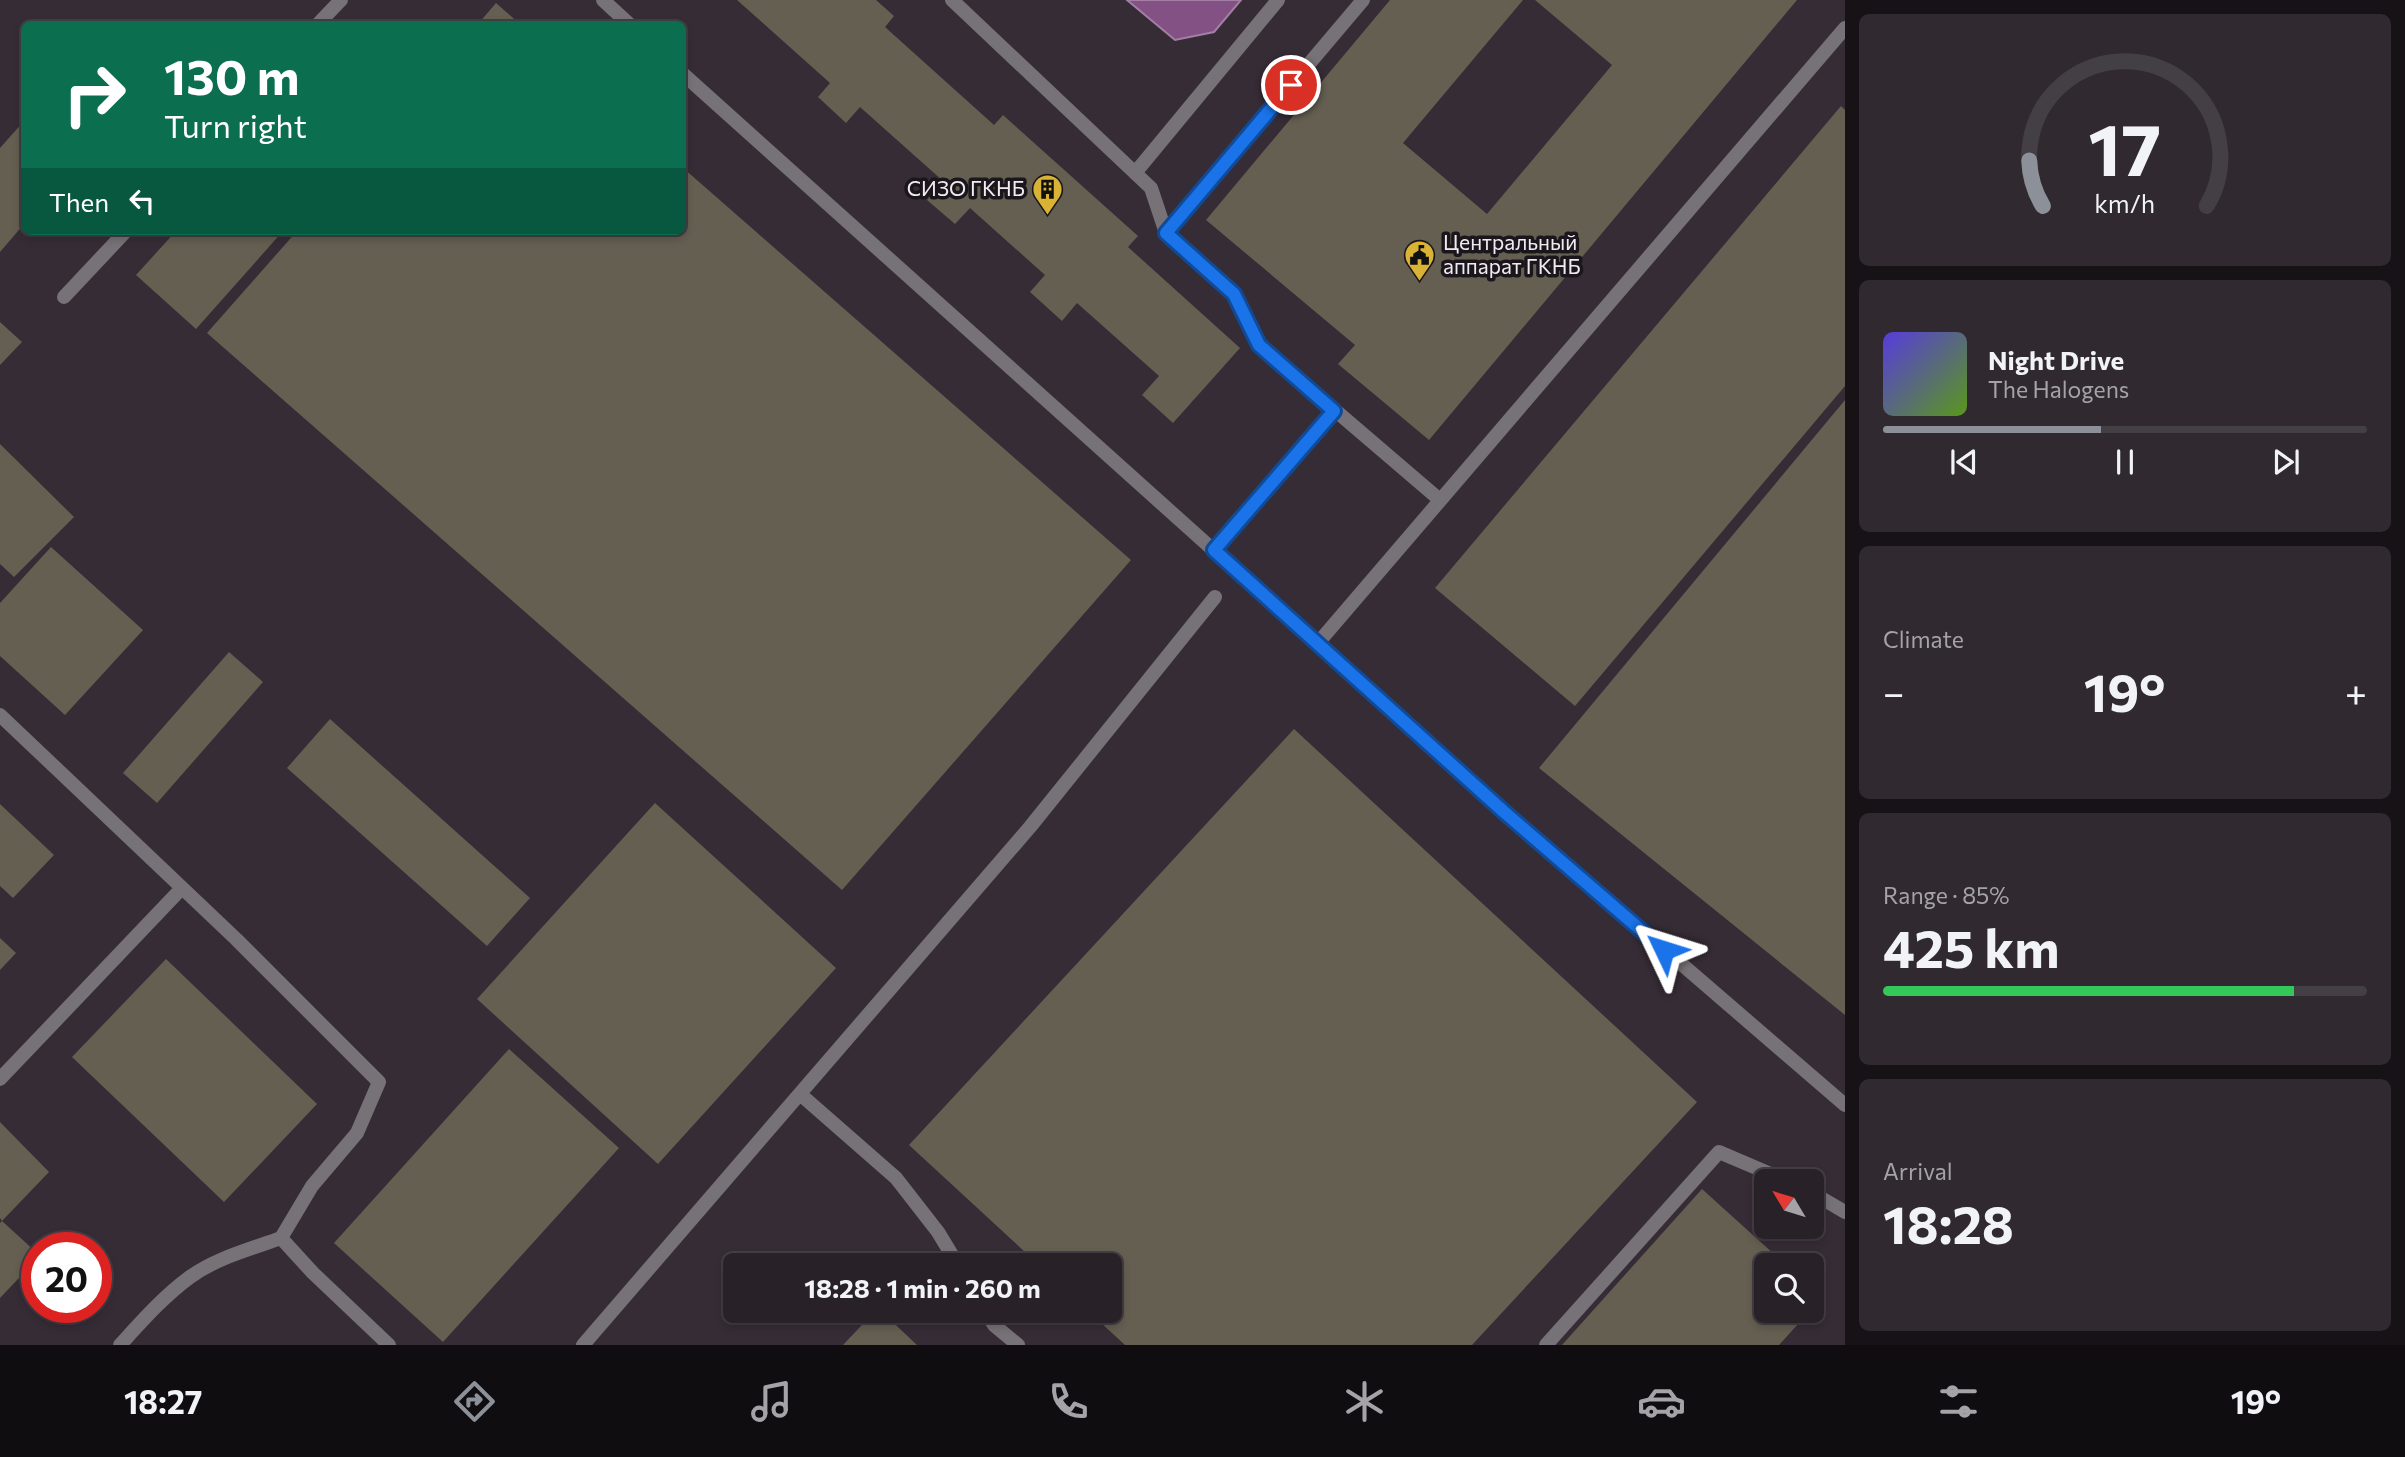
<!DOCTYPE html>
<html lang="en">
<head>
<meta charset="utf-8">
<style>
	body { margin:0; font-family:Commissioner,sans-serif; background:#302930; color:#f1f3f6; height:100vh; display:flex; flex-direction:column; font-size:26px; white-space:nowrap }
	* { box-sizing:border-box; margin:0 }
	p { font-size:23px; color:#a5a3a8 }
	.icon { flex:none; width:38px; height:38px; fill:none; stroke:currentColor; stroke-width:2; stroke-linecap:round; stroke-linejoin:round }
	.map { position:relative; flex:1; overflow:hidden }
	.details { display:flex; flex-direction:column; gap:14px; padding:14px; background:#161216; width:560px }
	.details>* { flex:none }
	.top-card { position:absolute; left:21px; top:21px; width:665px; height:214px; border-radius:10px; box-shadow:0 4px 10px #0003,0 0 0 2px #443e45; background:#0b6e4f; color:#fff; overflow:hidden }
	.needle { width:46px; rotate:308deg }
	.tools { position:absolute; left:1754px; top:1169px; display:grid; gap:14px }
	.tools a { display:grid; place-items:center; width:70px; height:70px; border-radius:10px; background:#282128; box-shadow:0 4px 10px #0003,0 0 0 2px #443e45; font-size:35px }
	.speed { position:absolute; left:21px; top:1232px; display:flex; gap:14px; font-size:35px; font-weight:700; text-align:center }
	.speed>* { display:grid; place-content:center; width:91px; height:91px; border-radius:50%; background:#282128; box-shadow:0 4px 10px #0003,0 0 0 2px #443e45; line-height:1 }
	.speed .limit { border:10px solid #d22; background:#fff; color:#111 }
	.pin { position:absolute; display:grid; place-items:center; width:60px; height:60px; color:#fff; margin:-30px; border:4px solid #fff; border-radius:50%; box-shadow:0 2px 7px #0007 }
	.me { position:absolute; width:77px; margin:-38px; rotate:311deg; stroke-linejoin:round; filter:drop-shadow(0 0 5px #0008) }
	.turn { display:flex; align-items:center; gap:24px; height:147px; padding:0 28px; font-size:32px }
	.turn .icon { width:91px; height:91px; stroke-width:2.5 }
	.turn b { display:block; font-size:49px; line-height:60px }
	.then { display:flex; align-items:center; height:66px; padding:0 28px; background:#0003; gap:14px; font-size:26px }
	.big { font-size:52px; font-weight:700; line-height:1.1 }
	.details .widget { flex:1; display:flex; flex-direction:column; justify-content:center; gap:10px; min-width:0; padding:0 24px; border-radius:10px; background:#302930 }
	.details .dial { align-items:center; gap:0 }
	.dial svg { height:182px; overflow:visible; fill:none; stroke:#443e45; stroke-width:7; stroke-linecap:round; text-anchor:middle }
	.dial text { fill:#f1f3f6; stroke:none }
	.song { display:flex; align-items:center; gap:21px }
	.cover { width:84px; height:84px; border-radius:10px; background:linear-gradient(135deg,hsl(250 70% 55%),hsl(90 70% 35%)) }
	.played { height:7px; border-radius:4px; background:linear-gradient(90deg,#8c9099 45%,#443e45 45%) }
	.keys { display:flex; justify-content:space-around; direction:ltr }
	.heat { display:flex; justify-content:space-between; align-items:center; font-size:38px; direction:ltr }
	.charge { height:10px; border-radius:5px; background:linear-gradient(90deg,#34c759 85%,#443e45 0) }
	.trip { position:absolute; left:723px; top:1253px; width:399px; height:70px; border-radius:10px; background:#282128; box-shadow:0 4px 10px #0003,0 0 0 2px #443e45; font-weight:700; line-height:70px; text-align:center }
	.menu { display:flex; height:112px; justify-content:space-around; align-items:center; background:#100d10; color:#a5a3a8 }
	.menu .icon { width:49px; height:49px }
	.menu .current { color:#8c9099 }
	.menu b { font-size:32px; color:#f1f3f6 }
	main { display:flex; flex:1; min-height:0 }
	.map>svg:first-child { display:block }
	.water { fill:#835184; stroke:#a47fa5; stroke-width:2 }
	.building { fill:#645f51 }
	.lines { fill:none; stroke-linecap:round; stroke-linejoin:round }
	.service { stroke:#777277; stroke-width:14 }
	.route-casing { stroke:#114b97; stroke-width:18 }
	.route { stroke:#1a73e8; stroke-width:12 }
	.labels { text-anchor:middle; stroke-width:7; stroke-linejoin:round; paint-order:stroke }
	.poi-label { font-size:21px; fill:#f1ebf1; stroke:#1b161b; text-anchor:end }
</style>
</head>
<body>
<main>
<div class="map">
<svg width="1845" height="1345" viewBox="0 0 1845 1345">
	<rect width="100%" height="100%" fill="#362c36"/>
	<path class="water" d="M 1127,0 L 1241,0 L 1214,32 L 1175,40 Z"/>
	<path class="building" d="M 737,0 L 876,0 L 894,16 L 885,27 L 994,125 L 1003,115 L 1138,236 L 1128,247 L 1240,348 L 1173,423 L 1142,395 L 1159,376 L 1077,303 L 1062,321 L 1030,292 L 1045,275 L 970,208 L 955,224 L 927,200 L 943,181 L 860,107 L 846,123 L 818,97 L 830,83 Z
		M 1390,0 L 1523,0 L 1403,143 L 1487,214 L 1612,65 L 1535,0 L 1797,0 L 1429,440 L 1338,364 L 1355,345 L 1206,220 Z
		M 496,3 L 520,24 L 478,24 Z
		M 1841,106 L 1845,110 L 1845,386 L 1575,706 L 1435,588 Z
		M 24,121 L 24,224 L 0,252 L 0,148 Z
		M 682,167 L 1131,560 L 842,890 L 207,333 L 297,231 L 682,231 Z
		M 176,231 L 283,231 L 196,329 L 136,275 Z
		M 0,322 L 22,342 L 0,365 Z
		M 1845,400 L 1845,1015 L 1539,768 Z
		M 0,444 L 74,517 L 14,577 L 0,564 Z
		M 51,547 L 143,630 L 65,715 L 0,656 L 0,603 Z
		M 229,652 L 263,682 L 157,803 L 123,773 Z
		M 330,719 L 530,898 L 487,946 L 287,768 Z
		M 1294,729 L 1697,1102 L 1472,1345 L 1125,1345 L 1088,1311 L 1110,1311 L 1110,1265 L 1039,1265 L 909,1145 Z
		M 655,803 L 836,968 L 658,1164 L 477,999 Z
		M 0,804 L 54,855 L 13,898 L 0,886 Z
		M 0,938 L 16,953 L 0,970 Z
		M 166,959 L 317,1104 L 224,1202 L 72,1057 Z
		M 509,1049 L 619,1148 L 443,1342 L 334,1243 Z
		M 0,1122 L 49,1172 L 2,1221 L 0,1218 Z
		M 1702,1189 L 1786,1265 L 1766,1265 L 1766,1311 L 1810,1311 L 1779,1345 L 1562,1345 Z
		M 2,1221 L 37,1253 L 37,1259 L 0,1298 L 0,1223 Z
		M 1811,1288 L 1822,1297 L 1811,1309 Z
		M 875,1311 L 881,1311 L 917,1345 L 843,1345 Z"/>
	<g class="lines">
		<path class="service" d="M 603,0 L 629,24
			M 952,0 L 1151,188 L 1166,233 L 1234,294 L 1259,345 L 1440,500
			M 318,24 L 341,0
			M 682,73 L 1504,811 L 1845,1105
			M 1135,173 L 1278,0
			M 1166,233 L 1363,0
			M 64,297 L 126,231
			M 1214,550 L 1334,411
			M 1318,643 L 1845,28
			M 0,715 L 236,939 L 379,1082 L 357,1133 L 312,1186 L 281,1238 L 313,1273 L 389,1345
			M 0,1079 L 182,888
			M 800,1094 L 896,1178 L 938,1232 L 958,1265
			M 1811,1192 L 1845,1212
			M 985,1311 L 994,1325 L 1018,1345
			M 120,1345 C 142,1321 164,1296 190,1277 C 216,1258 251,1249 281,1238
			M 583,1345 L 1030,827 L 1215,597
			M 1546,1345 L 1719,1152 L 1787,1181"/>
	</g>
	<g class="lines">
		<defs>
			<path id="route" d="M 1291,85 L 1166,233 L 1234,294 L 1259,345 L 1334,411 L 1214,550 L 1503,811 L 1664,950"/>
		</defs>
		<use href="#route" class="route-casing"/>
		<use href="#route" class="route"/>
	</g>
	<defs>
		<symbol id="building-pin" viewBox="-11 -11 22 30"><path d="M0 17L-7.5 6A9.5 9.5 0 1 1 7.5 6Z" fill="#d9b334" stroke="#1b161b"/><path d="M-4-6H4V6H1V3H-1V6H-4ZM-2.5-4.3h1.7v1.8h-1.7ZM.8-4.3h1.7v1.8H.8ZM-2.5-1h1.7V.8h-1.7ZM.8-1h1.7V.8H.8Z" fill="#111"/></symbol>
		<symbol id="civic-pin" viewBox="-11 -11 22 30"><path d="M0 17L-7.5 6A9.5 9.5 0 1 1 7.5 6Z" fill="#d9b334" stroke="#1b161b"/><path d="M-.6-6.5H3V-4.5H.6V-3L4-1V1h2V6H-6V1h2V-1L-.6-3ZM-1.2 2.5V6h2.4V2.5Z" fill="#111"/></symbol>
	</defs>
	<g fill-rule="evenodd">
		<use href="#building-pin" x="1030" y="172" width="35" height="47"/>
		<use href="#civic-pin" x="1402" y="238" width="35" height="47"/>
	</g>
	<g class="labels">
		<g class="poi-label">
			<text x="1025" y="196">СИЗО ГКНБ</text>
			<text x="1443" y="250" text-anchor="start">Центральный<tspan x="1443" dy="24">аппарат ГКНБ</tspan></text>
		</g>
	</g>
</svg>
<div class="tools">
<a><svg class="needle" viewBox="-14 -14 28 28"><path d="M0-13l5 13h-10z" fill="#e53935"/><path d="M0 13l5-13h-10z" fill="#a5a3a8"/></svg></a>
<a><svg class="icon" aria-label="search" viewBox="0 0 24 24"><circle cx="10" cy="10" r="6"/><path d="M15 15l6 6"/></svg></a>
</div>
<div class="speed"><div class="limit">20</div></div>
<div class="pin" style="left:1291px;top:85px;background:#d93025"><svg class="icon" aria-label="arrive" viewBox="0 0 24 24"><path d="M6 21V4h12l-3 4 3 4H6"/></svg></div>
<svg class="me" style="left:1664px;top:950px" viewBox="-20 -20 40 40"><path d="M0-17L14 15 0 8-14 15z" fill="#1a73e8" stroke="#fff" stroke-width="4"/></svg>
<div class="trip">18:28 · 1 min · 260 m</div>
<div class="top-card">
<div class="turn"><svg class="icon" aria-label="right" viewBox="0 0 24 24"><path d="M7 20v-9h11M14 6l5 5-5 5"/></svg><div><b>130 m</b>Turn right</div></div>
<div class="then">Then<svg class="icon" aria-label="left" viewBox="0 0 24 24"><path d="M17 20v-9H6M10 6l-5 5 5 5"/></svg></div>
</div>
</div>
<section class="details">
<div class="widget dial"><svg viewBox="0 0 100 80">
<path d="M14 69A42 42 0 1 1 86 69"/>
<path d="M14 69A42 42 0 0 1 8 49" stroke="#8c9099"/>
<text x="50" y="56" font-size="32" font-weight="700">17</text>
<text x="50" y="72" font-size="11">km/h</text>
</svg></div>
<div class="widget">
<div class="song"><i class="cover"></i><div><b>Night Drive</b><p>The Halogens</p></div></div>
<div class="played"></div>
<div class="keys"><svg class="icon" aria-label="previous" viewBox="0 0 24 24"><path d="M18 5L8 12l10 7zM5 5v14"/></svg><svg class="icon" aria-label="pause" viewBox="0 0 24 24"><path d="M8 5v14M16 5v14"/></svg><svg class="icon" aria-label="next" viewBox="0 0 24 24"><path d="M6 5l10 7-10 7zM19 5v14"/></svg></div>
</div>
<div class="widget"><p>Climate</p>
<div class="heat"><a>−</a><b class="big">19°</b><a>+</a></div>
</div>
<div class="widget"><p>Range · 85%</p><b class="big">425 km</b><div class="charge"></div></div>
<div class="widget"><p>Arrival</p><b class="big">18:28</b></div>
</section>
</main>
<nav class="menu">
<b>18:27</b>
<svg class="icon current" aria-label="directions" viewBox="0 0 24 24"><path d="M12 3l9 9-9 9-9-9zM9 14v-3h6M13 9l2 2-2 2"/></svg>
<svg class="icon" aria-label="music" viewBox="0 0 24 24"><path d="M9 18V5l10-2v13"/><circle cx="6" cy="18" r="3"/><circle cx="16" cy="16" r="3"/></svg>
<svg class="icon" aria-label="phone" viewBox="0 0 24 24"><path d="M5 4h4l2 5-3 2q2 4 5 5l2-3 5 2v4C11 20 4 13 5 4z"/></svg>
<svg class="icon" aria-label="climate" viewBox="0 0 24 24"><path d="M12 3v18M4 7l16 10M4 17L20 7"/></svg>
<svg class="icon" aria-label="car" viewBox="0 0 24 24"><path d="M5 17H2v-5l4-1 3-4h7l3 4 3 1v5h-3M9 17h6M6 11h13"/><circle cx="7" cy="17" r="2"/><circle cx="17" cy="17" r="2"/></svg>
<svg class="icon" aria-label="filters" viewBox="0 0 24 24"><path d="M4 7h16M4 17h16"/><circle cx="9" cy="7" r="2"/><circle cx="15" cy="17" r="2"/></svg>
<b>19°</b>
</nav>
</body>
</html>
